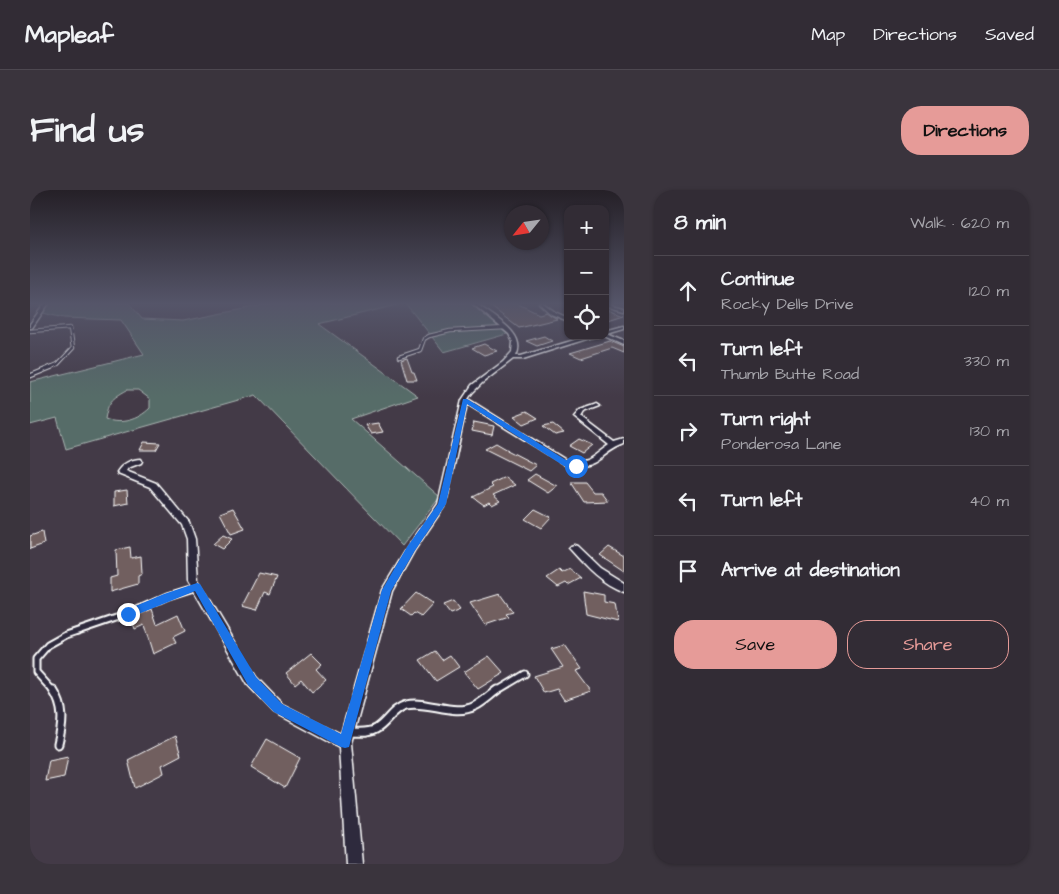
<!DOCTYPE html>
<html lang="en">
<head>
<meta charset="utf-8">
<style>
	body { margin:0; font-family:"Architects Daughter",sans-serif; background:#3a343d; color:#f1f3f6 }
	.controls { position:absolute; right:15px; top:15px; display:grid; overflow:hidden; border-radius:10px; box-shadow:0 1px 4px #0004 }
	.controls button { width:45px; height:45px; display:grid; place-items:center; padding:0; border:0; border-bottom:1px solid #4d4850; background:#322c35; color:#f1f3f6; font:25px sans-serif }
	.compass { position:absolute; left:474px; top:15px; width:45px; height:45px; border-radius:50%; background:#322c35; box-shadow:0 1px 4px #0004; rotate:240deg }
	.stop { position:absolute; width:15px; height:15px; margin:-11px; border:4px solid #1a73e8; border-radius:50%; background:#fff }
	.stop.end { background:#1a73e8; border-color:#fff; box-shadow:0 1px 5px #0008 }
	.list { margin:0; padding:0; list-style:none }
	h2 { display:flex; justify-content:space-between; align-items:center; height:65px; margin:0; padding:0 20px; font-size:21px }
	h2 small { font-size:16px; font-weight:400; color:#a8a7ad }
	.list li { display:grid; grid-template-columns:32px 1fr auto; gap:15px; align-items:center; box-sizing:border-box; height:70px; padding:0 20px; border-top:1px solid #4d4850 }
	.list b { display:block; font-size:19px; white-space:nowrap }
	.list p { margin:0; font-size:16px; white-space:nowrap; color:#a8a7ad }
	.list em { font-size:16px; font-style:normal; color:#a8a7ad }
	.actions { display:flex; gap:10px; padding:15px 20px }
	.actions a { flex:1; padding:11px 0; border:1px solid #e69b98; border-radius:20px; text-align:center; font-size:18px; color:#e69b98 }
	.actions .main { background:#e69b98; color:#111 }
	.icon { flex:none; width:28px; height:28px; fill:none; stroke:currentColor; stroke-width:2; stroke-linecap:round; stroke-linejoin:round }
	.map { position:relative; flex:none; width:594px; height:674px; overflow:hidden; border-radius:20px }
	header { display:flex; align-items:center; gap:30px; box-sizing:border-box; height:70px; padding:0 25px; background:#322c35; border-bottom:1px solid #4d4850 }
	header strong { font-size:24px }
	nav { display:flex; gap:28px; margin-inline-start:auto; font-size:18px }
	.intro { display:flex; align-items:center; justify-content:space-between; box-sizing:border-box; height:120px; padding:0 30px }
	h1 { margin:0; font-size:35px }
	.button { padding:12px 22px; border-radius:20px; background:#e69b98; color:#111; font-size:18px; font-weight:700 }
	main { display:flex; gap:30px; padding:0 30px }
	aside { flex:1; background:#322c35; border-radius:20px; box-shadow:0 1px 4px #0004 }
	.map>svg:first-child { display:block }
	.green { fill:#566c67; stroke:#aab6b3; fill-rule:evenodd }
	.building { fill:#715e5e; stroke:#fff }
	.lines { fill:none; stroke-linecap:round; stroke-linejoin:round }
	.service-far3-casing { stroke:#fff; stroke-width:4.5 }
	.service-far2-casing { stroke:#fff; stroke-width:5.5 }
	.service-far1-casing { stroke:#fff; stroke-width:9 }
	.service-casing { stroke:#fff; stroke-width:11 }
	.minor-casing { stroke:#fff; stroke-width:3 }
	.service-far3 { stroke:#2f2a3d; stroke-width:2.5 }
	.service-far2 { stroke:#2f2a3d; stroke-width:3 }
	.service-far1 { stroke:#2f2a3d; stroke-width:5 }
	.service { stroke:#2f2a3d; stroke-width:7 }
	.minor { fill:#2f2a3d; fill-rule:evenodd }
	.route { fill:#1a73e8 }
</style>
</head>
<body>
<header>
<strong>Mapleaf</strong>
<nav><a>Map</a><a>Directions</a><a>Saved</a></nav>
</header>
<div class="intro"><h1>Find us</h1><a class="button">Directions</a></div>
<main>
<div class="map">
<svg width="594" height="674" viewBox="0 0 594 674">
	<rect width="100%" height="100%" fill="#433a47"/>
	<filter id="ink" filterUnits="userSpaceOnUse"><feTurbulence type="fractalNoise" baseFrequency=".02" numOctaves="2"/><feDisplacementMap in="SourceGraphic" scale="10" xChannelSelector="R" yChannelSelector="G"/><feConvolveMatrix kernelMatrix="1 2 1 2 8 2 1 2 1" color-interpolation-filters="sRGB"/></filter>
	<g filter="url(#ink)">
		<path class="green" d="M20,113h79l13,16 41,2 91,-18h196l37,31 -63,18 -39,-49 -86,21 99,72 -67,23 89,78 -38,49 -146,-151 -190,54 -9,-31 -27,7v-43l114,-28 -23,-34 -57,-2 -21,-5zM97,200h11l12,9v9c-12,12 -29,17 -45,11 3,-17 6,-20 22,-29z"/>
		<path class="building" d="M456,113h30l23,11 7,-2 11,7 -38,9z
			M575,118l19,7 -19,6z
			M514,146l8,5 -15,5 -11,-5z
			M580,151l14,6v6l-12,-5 -31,10 -11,-5z
			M454,154l13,7 -13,4 -12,-7z
			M377,168l5,14h2l3,8h-10l-6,-20z
			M497,221l11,7 -14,6 -10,-8z
			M444,232l20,4 -2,9 -20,-4z
			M348,233l5,9 -12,2 -6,-9z
			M523,234l11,9 -9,2 -12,-9z
			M549,249l13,6 -10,8 -13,-7z
			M114,252l16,1 -4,7h-16z
			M466,253l12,7h-1l29,15 -7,6 -44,-22z
			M505,284l22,12 -9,7 -21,-13z
			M475,287l10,8 -22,10 7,6 -8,4 -3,-3 -5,3 -11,-8 20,-10 -3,-3z
			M541,292h14l8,10h8l7,9 -24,1z
			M97,300l1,13 -14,3v-14z
			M203,318l12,21 -14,5 -11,-21z
			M505,319l16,8 -10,11 -16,-9z
			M12,342l2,12 -14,5v-13z
			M193,345l9,4 -10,10 -9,-5z
			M100,357l1,11 10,-2 1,18 -4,2v8l-28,8v-14l7,-2 -1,-26z
			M579,357l15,9v15l-24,-16z
			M540,379l11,9 -13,7 -2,-2 -8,4 -11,-9 12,-8 3,3z
			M229,383l18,4 -7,17 -5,-2 -8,18 -15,-4z
			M553,401l21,4v7l11,2 3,18 -32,-8z
			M386,403l17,11 -12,13 -7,-4 -3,3 -10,-7z
			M470,404l13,18 -7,2 3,3 -24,8 -15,-22z
			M423,411l7,9 -10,4 -7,-9z
			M122,419l5,15 21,-10 7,17 -12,6 3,6 -23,11 -9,-29 -9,4 -4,-11z
			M535,455l17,24 -6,2 15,20 -27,9 -7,-11 -13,4 -10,-17 29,-9 -12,-18z
			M405,461l7,9 8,-5 9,12 -23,14 -16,-21z
			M281,463l11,11 -6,5 10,11 -14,12 -11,-13 -6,5 -9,-11z
			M459,466l15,17 -26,16 -14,-17z
			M145,546l6,19 -19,10 2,8 -29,15 -7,-28z
			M237,549l33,19 -15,30 -34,-21z
			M38,566l-4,21 -19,4 4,-21z"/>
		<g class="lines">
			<defs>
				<path id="service-far3" d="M0,141l40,-3 3,20 -15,16 -9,4
					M369,167l21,-7 4,-11 5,-3 21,-5 55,-3"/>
				<path id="service-far2" d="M0,186l22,-9"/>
				<path id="service-far1" d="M24,502l-18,-20v-13l12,-14 18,-10 62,-21 40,-18 29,-9
					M465,502l30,-18"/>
				<path id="service" d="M23,500c12,18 10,34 5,54
					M319,542c9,0 19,2 27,-3 11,-6 16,-20 30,-24 22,-5 48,12 69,1 8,-4 15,-11 22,-16"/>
				<path id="minor" d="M15,113h4l-17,25h-2v-4z
					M442,113h4c14,13 52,29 40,53h5l67,-20h8l-73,23h-10l-31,24 -10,10 -4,6 101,63c22,1 23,-6 40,-17l-35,-28 6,-7 15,-5 2,-1 3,2 -16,6 -3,5 33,25 10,-3v5c-26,10 -23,25 -57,22l-100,-62 -21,100 -32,47 -22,40 -41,152 11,121h-16l-7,-117 -65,-35 -26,-27 -60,-105 -1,-41 -5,-14 -32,-38 -32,-13 -1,-2c5,-8 14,-13 24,-13l1,2 -1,2 -13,5 -2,3 30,12 33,39 6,17 3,41 58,97 26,27 59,30 41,-144 26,-43 30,-43 24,-104 10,-15 31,-23 9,-10 1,-10 -4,-8z
					M509,113h4l12,9 13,6v3l-17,-7z
					M575,113l19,5v2l-19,-5z
					M594,136v3l-17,5 17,7v4l-20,-9h1v-5z
					M544,355l3,1 23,22 24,15v9c-22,-8 -38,-25 -53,-42l-2,-2 2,-2z"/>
			</defs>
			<use href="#service-far3" class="service-far3-casing"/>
			<use href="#service-far2" class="service-far2-casing"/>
			<use href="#service-far1" class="service-far1-casing"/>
			<use href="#service" class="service-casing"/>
			<use href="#minor" class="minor-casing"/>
			<use href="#service-far3" class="service-far3"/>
			<use href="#service-far2" class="service-far2"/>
			<use href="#service-far1" class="service-far1"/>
			<use href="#service" class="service"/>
			<use href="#minor" class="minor"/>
		</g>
	</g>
	<linearGradient id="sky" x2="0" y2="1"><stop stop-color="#252027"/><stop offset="0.55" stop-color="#555569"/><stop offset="1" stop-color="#555569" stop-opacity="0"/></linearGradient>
	<rect width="594" height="207" fill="url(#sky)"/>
	<path class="route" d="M433,209h4l102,63 11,4 -4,2 -12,-2 -97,-62 -21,100 -32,48 -23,39 -42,156 -4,1 -4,-1 -67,-35 -26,-27 -53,-94 -64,26h-7v-6l40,-17 33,-11 3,1 56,93 26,27 59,30 41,-144 25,-43 31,-43z"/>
</svg>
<div class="controls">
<button>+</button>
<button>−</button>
<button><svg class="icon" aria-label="locate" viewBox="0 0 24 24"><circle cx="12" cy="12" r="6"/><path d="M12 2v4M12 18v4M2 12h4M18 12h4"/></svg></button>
</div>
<svg class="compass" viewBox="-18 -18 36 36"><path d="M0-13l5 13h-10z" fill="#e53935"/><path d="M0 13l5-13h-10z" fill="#a8a7ad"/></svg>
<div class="stop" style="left:546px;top:276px"></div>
<div class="stop end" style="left:98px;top:424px"></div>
</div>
<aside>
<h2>8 min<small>Walk · 620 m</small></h2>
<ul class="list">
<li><svg class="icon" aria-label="ahead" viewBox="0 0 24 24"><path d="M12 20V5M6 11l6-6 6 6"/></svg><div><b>Continue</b><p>Rocky Dells Drive</p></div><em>120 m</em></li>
<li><svg class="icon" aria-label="left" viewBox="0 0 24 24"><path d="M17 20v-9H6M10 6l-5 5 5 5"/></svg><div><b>Turn left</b><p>Thumb Butte Road</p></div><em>330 m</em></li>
<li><svg class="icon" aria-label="right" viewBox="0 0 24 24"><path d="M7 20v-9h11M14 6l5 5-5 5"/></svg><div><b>Turn right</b><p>Ponderosa Lane</p></div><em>130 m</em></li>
<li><svg class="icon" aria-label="left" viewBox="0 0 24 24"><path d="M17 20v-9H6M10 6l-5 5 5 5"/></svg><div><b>Turn left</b></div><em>40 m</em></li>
<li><svg class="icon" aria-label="arrive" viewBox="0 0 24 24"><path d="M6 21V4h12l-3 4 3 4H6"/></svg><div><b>Arrive at destination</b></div></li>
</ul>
<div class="actions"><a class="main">Save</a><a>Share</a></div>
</aside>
</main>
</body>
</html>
